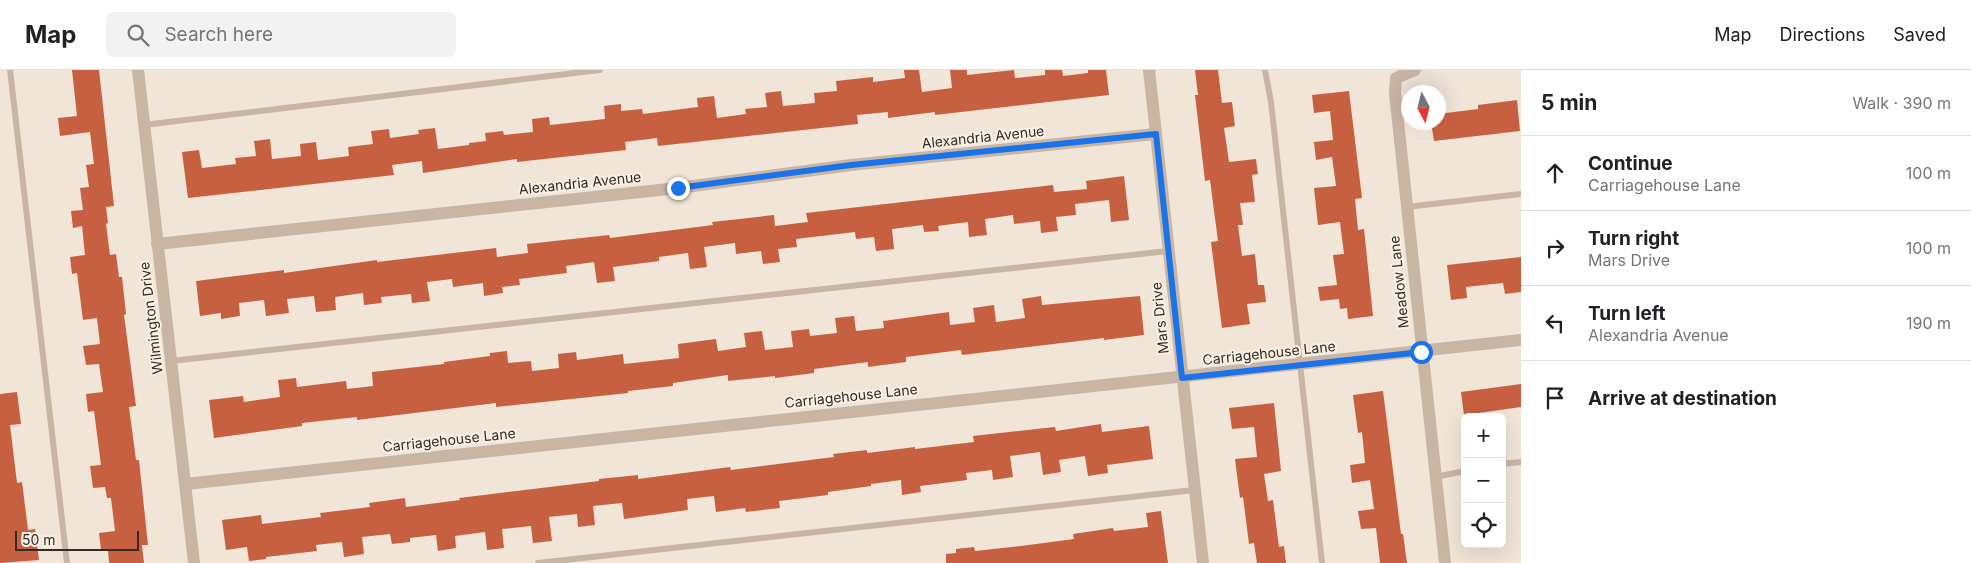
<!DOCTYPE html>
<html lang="en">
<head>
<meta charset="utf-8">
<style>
	body { margin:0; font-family:Inter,sans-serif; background:#f2f2f2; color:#202124 }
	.controls { position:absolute; right:15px; bottom:15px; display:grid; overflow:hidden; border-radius:8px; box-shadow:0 5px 20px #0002 }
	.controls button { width:45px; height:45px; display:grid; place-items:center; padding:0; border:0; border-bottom:1px solid #e0e0e0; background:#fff; color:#202124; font:25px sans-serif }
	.compass { position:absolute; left:1401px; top:15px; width:45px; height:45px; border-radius:50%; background:#fff; box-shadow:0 5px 20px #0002; rotate:173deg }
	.scale { position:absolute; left:15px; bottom:12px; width:124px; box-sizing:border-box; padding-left:5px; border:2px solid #352b26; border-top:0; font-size:14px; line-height:18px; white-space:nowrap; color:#352b26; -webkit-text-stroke:4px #f9f0e4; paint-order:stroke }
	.stop { position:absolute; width:15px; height:15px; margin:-11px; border:4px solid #1a73e8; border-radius:50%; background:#fff }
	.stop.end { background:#1a73e8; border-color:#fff; box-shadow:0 1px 5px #0008 }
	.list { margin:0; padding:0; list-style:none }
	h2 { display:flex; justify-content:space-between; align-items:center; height:65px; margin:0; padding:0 20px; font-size:21px }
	h2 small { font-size:16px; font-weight:400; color:#757577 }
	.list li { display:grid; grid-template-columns:32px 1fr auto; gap:15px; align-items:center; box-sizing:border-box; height:75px; padding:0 20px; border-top:1px solid #e0e0e0 }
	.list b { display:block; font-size:19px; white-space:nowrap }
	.list p { margin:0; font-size:16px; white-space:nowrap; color:#757577 }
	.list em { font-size:16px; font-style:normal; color:#757577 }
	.icon { flex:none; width:28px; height:28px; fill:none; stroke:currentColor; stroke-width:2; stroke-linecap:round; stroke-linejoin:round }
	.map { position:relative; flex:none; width:1521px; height:493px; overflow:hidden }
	header { display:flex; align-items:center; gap:30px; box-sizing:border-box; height:70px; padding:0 25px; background:#fff; border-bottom:1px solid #e0e0e0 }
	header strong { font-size:24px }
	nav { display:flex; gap:28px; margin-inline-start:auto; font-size:18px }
	.search { width:350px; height:45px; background:#f2f2f2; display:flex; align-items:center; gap:12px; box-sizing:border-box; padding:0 18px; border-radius:8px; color:#757577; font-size:19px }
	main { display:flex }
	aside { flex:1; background:#fff }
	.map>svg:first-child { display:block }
	.building { fill:#c76040 }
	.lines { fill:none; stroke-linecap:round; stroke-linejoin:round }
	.service { stroke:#c9b5a4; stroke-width:6 }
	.minor { stroke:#c9b5a4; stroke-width:12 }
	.tertiary { stroke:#c9b5a4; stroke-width:12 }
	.route { stroke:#1a73e8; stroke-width:6 }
	.labels { text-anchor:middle; stroke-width:4; stroke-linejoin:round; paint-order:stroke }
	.street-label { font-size:14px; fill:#352b26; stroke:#f9f0e4 }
</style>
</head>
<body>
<header>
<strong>Map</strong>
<div class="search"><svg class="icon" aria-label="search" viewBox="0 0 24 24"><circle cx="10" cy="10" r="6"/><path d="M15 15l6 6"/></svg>Search here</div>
<nav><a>Map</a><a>Directions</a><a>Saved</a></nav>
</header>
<main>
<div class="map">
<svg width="1521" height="493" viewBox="0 0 1521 493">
	<rect width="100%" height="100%" fill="#f1e5d8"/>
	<path class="building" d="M72,0h27l15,136 -8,1 2,16 -2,1 4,31 6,-1 3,23h3l4,37 -2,1 12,91 -7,1 7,53h3l9,85h-6l2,18h-35l-1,-13h-7l-2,-17 16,-2 -4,-33h-4l-2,-11 -12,1 -3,-22 11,-1 -7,-54 -6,1 -2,-18 17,-2 -4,-28 -13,1 -3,-19 17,-2 -3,-26 -14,2 -6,-47 -5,1 -2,-17 15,-2 -3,-29 -9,2 -2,-17 12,-1 -3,-22 9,-1 -3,-22 8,-1 -4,-32 -30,4 -2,-18 19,-2z
		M904,0h15l3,22 30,-4 -2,-18h17v5l47,-5 1,8 30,-3v-5h17l1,6 25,-3v-3h18l3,25 -174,20v-3l-47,6v-6l-31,3 1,9 -200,22 -1,-8 -32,4 1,8 -109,12v-3l-94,14 -1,-12 -30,4 2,10 -206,23 -6,-46 17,-2 3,18 34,-4 -1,-6 21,-2 -2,-15 16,-2 2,20 29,-3 -1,-12 16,-2 2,18 31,-4 -1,-9 25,-3 -2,-13 18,-2 1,9 29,-4 -1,-4 17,-2 3,21 31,-4v-2l17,-2 -1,-8 18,-2 1,4 29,-3 -1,-13 17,-2 1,8 55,-6 -1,-13 17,-2v7l21,-2 1,5 55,-7 -1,-9 17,-2 3,22 29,-4 -1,-5 22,-2 -2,-14 16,-2 2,15 32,-3 -1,-10 23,-2 -1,-10 37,-4v5l32,-4z
		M1195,0h23l4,33 10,-1 3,24 -11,2 5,34 27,-3 2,15 -6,1 3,27 -15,1 3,22h-5l4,31 13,-2 3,31h6l2,17 -19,2 3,20 -28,4 -11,-86 7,-1 -8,-61 -5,1 -10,-86h3z
		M1349,21l13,107 -7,1 3,31 6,-1 9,87 -25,3 -1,-11 -7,1 -1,-10 -19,2 -2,-14 19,-2 -4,-30 11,-1 -4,-32 -22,3 -4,-37 22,-2 -4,-29 -16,3 -2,-18 19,-2 -3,-29 -16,2 -2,-18z
		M1517,30l3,31 -86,10 -3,-19h7v-8l40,-5v-4z
		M1124,106l5,44 -18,2 -2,-22 -34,4 1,11 -20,2 2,14 -17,2 -1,-12 -26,3 -1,-9 -28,4 2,16 -18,2 -1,-15 -30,4 1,5 -15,1 -1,-7 -31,4 2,20 -18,2 -2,-14 -18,2 -1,-7 -59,7 1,8 -19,2 2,13 -17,2 -2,-13 -25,3 -1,-11 -31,4 3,20 -17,2 -2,-16 -29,4v4l-46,6 2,14 -18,2 -3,-21 -28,4 1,7 -48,6 1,6 -18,2 1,6 -19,3 -1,-13 -30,4 -1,-8 -25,3 3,19 -18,2 -1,-9 -30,3 1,6 -18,2 -1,-12 -28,4 1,13 -20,2 -2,-16 -27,3 2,14 -23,3 -2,-16 -25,3 1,13 -19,3v-6l-21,3 -4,-35 88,-11v3l93,-13v2l119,-14 1,9 31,-4 -1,-9 82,-9 1,3 103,-13 -1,-3 62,-7 1,11 33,-4 -2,-9 247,-28 1,7 33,-3 -1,-8z
		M1521,187v35l-16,2 -2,-11 -37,4 1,11 -16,2 -4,-35z
		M1041,226l1,9 98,-9 4,39 -40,5v-2l-142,17 -1,-5 -55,7v5l-38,5v-5l-54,7v4l-39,5v-2l-47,5v-6l-55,8v3l-45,5v2l-132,14v-4l-139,17v-3l-55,6v3l-88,12 -5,-38 34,-4 1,6 36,-5 -2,-17 18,-2 1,9 49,-6 1,8 26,-3 -1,-14 72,-8v-2l46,-6v-3l17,-2 1,12 23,-2 1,10 27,-3 -1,-14 18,-2 1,8 46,-6 1,10 55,-6 -1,-14 38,-5 2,12 28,-4 -2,-14 18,-2 3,19 28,-3 -2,-16 18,-2 1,7 27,-3 -2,-15 19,-2 2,15 28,-3 -1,-7 66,-9 1,13 25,-3 -2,-14 21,-3 2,17 29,-4 -3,-19z
		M1521,314v23l-57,8 -3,-23z
		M1383,321l18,143h2l4,29h-27l-4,-35 -15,1 -3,-18 16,-2 -4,-29 -18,3 -2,-18 15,-2 -3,-31 -4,1 -5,-38z
		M17,322l4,32 -11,1 7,58 5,-1 6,48 7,-1 4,31 -39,3v-169z
		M1274,333l7,68 -17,3 4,27 5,-1 6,47 5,-1 2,17h-29l-3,-20 -5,1 -6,-47 -3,1 -5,-39 22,-2 -3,-30 -22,2 -3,-21z
		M1101,354l1,8 47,-6 4,33 -46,6 1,8 -20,3 -3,-20 -26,4 2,12 -18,3 -3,-23 -30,4 3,21 -20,3 -1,-10 -26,3 1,7 -47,6 1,6 -19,3 -1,-15 -30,4v2l-43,6v3l-49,6 1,7 -34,4 -1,-4 -29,4 -2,-16 -27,3 1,11 -64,9 -2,-16 -29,3 2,19 -17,2 -1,-13 -28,3 3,24 -19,2 -2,-17 -29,3 2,19 -17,2 -2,-18 -30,4 1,12 -18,3 -2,-16 -26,3v4l-18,2 -2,-10 -28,3 2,17 -20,3 -2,-15 -26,3 1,6 -51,6v2l-17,2 -2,-14 -21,3 -4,-30 39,-5 1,9 59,-7 -1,-4 50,-6 -1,-4 36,-5 1,9 54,-7 -1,-2 140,-17v-2l39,-4v4l92,-12 1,3 103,-13 -1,-3 34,-4v3l48,-6v2l59,-7 -1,-6 82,-9 1,4z
		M1161,441l7,52h-222v-9l10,-1v-4l18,-2 1,4 46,-5 53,-7 -1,-5 40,-6 1,3 34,-4 -2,-14z"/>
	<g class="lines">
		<path class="service" d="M10,0l57,493
			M1265,0l6,32 51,461
			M144,55l456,-55
			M1406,137l115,-13
			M171,291l997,-110
			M1502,394l19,-2
			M1435,407l30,-6
			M538,493l656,-73"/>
		<path class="minor" d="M138,0l56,493
			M1415,0l-19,8 -1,15 50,470
			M157,174l521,-56 173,-23 304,-31
			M185,414l1336,-144"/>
		<path class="tertiary" d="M1149,0l54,493"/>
	</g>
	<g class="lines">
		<path class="route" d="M678,118l173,-23 305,-31 26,244 239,-26"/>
	</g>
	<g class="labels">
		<g class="street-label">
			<text transform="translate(983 67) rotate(-6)" y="5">Alexandria Avenue</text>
			<text transform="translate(580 113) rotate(-6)" y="5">Alexandria Avenue</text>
			<text transform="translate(1399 212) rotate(-96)" y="5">Meadow Lane</text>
			<text transform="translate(151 248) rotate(-97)" y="5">Wilmington Drive</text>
			<text transform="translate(1160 248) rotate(-96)" y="5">Mars Drive</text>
			<text transform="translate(1269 283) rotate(-6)" y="5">Carriagehouse Lane</text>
			<text transform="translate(851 326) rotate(-6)" y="5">Carriagehouse Lane</text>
			<text transform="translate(449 370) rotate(-6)" y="5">Carriagehouse Lane</text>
		</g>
	</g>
</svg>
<div class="controls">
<button>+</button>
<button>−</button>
<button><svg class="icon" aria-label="locate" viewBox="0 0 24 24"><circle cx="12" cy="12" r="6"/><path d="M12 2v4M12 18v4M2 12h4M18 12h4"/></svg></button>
</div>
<svg class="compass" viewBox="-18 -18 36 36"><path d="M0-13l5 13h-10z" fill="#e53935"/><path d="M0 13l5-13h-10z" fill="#757577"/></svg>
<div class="scale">50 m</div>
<div class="stop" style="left:1421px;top:282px"></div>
<div class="stop end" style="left:678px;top:118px"></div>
</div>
<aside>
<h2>5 min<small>Walk · 390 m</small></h2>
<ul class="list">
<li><svg class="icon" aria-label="ahead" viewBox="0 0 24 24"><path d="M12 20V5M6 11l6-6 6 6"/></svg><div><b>Continue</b><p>Carriagehouse Lane</p></div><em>100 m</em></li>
<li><svg class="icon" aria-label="right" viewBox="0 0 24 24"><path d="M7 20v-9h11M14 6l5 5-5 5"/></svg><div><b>Turn right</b><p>Mars Drive</p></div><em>100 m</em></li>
<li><svg class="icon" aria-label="left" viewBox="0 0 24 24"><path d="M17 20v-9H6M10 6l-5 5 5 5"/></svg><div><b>Turn left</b><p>Alexandria Avenue</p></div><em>190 m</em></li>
<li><svg class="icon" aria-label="arrive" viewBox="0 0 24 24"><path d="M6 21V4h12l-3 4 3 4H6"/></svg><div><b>Arrive at destination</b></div></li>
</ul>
</aside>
</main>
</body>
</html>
